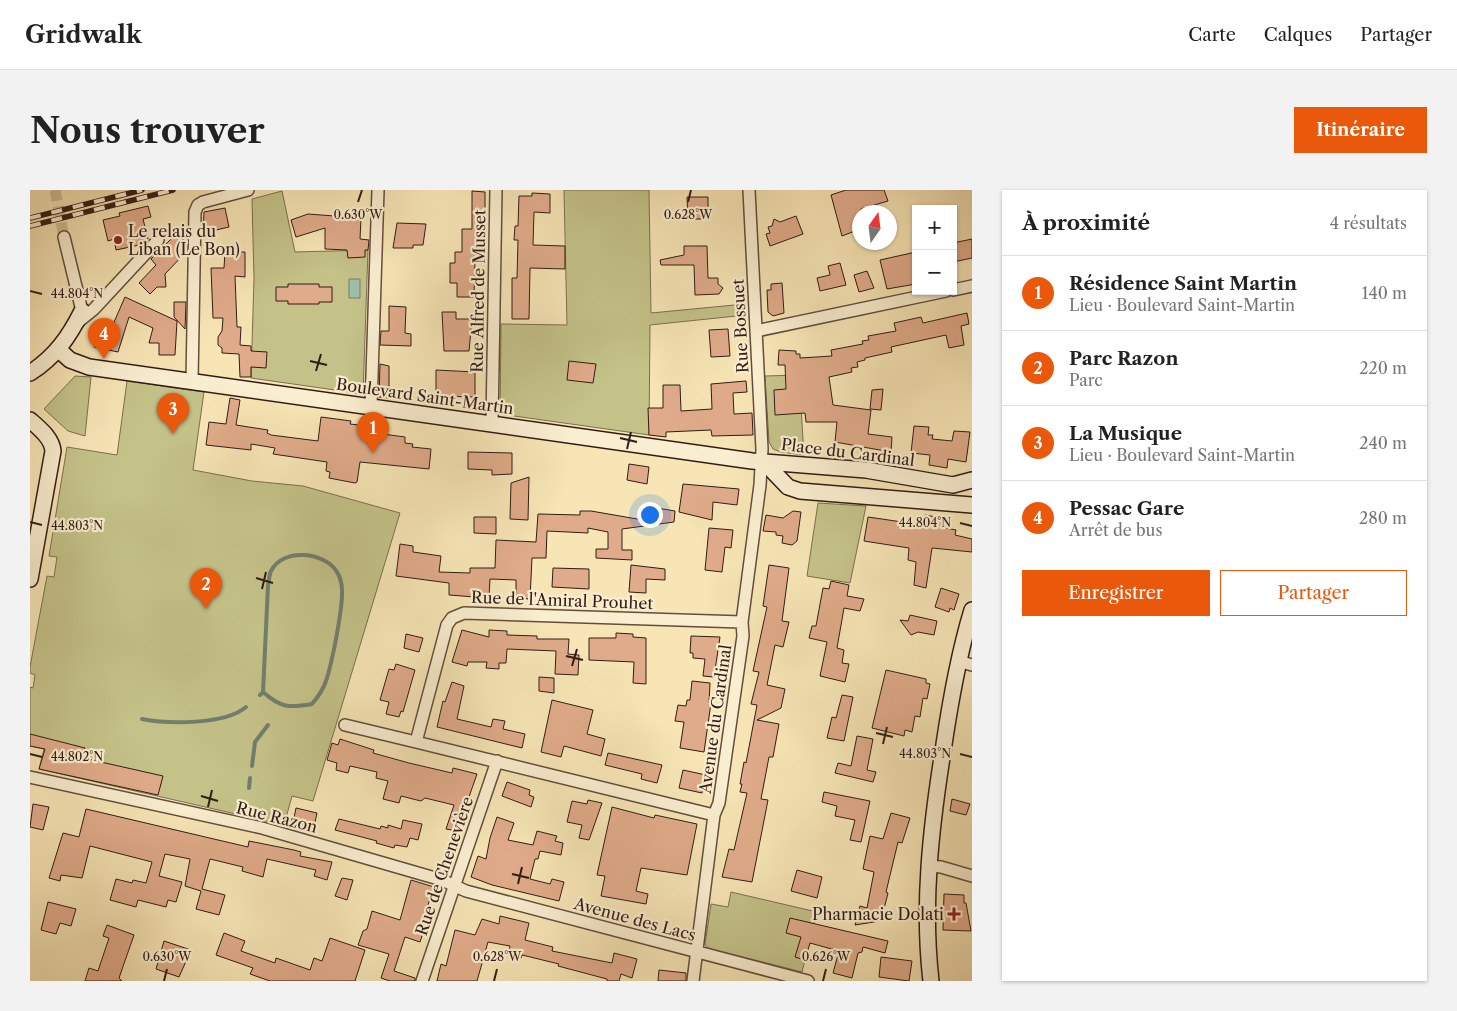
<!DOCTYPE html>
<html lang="fr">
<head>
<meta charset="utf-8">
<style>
	body { margin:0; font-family:"Libre Caslon Text",serif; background:#f2f2f2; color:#222 }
	.controls { position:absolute; right:15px; top:15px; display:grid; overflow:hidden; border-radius:0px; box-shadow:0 1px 4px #0004 }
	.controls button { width:45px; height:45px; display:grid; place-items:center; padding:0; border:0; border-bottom:1px solid #e0e0e0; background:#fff; color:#222; font:25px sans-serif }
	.compass { position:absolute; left:822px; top:15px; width:45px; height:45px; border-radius:50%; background:#fff; box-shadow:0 1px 4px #0004; rotate:14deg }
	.you { position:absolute; left:619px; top:324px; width:18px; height:18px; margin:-12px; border:4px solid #fff; border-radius:50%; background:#1a73e8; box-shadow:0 0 0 8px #1a73e833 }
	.badge { display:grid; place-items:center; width:32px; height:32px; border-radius:50%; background:#ea580c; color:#fff; font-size:16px; font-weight:700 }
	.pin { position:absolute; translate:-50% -41px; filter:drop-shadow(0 1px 2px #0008) }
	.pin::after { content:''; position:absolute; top:26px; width:18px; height:15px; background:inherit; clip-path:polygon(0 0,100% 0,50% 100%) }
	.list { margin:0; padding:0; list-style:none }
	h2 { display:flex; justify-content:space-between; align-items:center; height:65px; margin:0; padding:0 20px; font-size:21px }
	h2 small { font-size:16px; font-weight:400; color:#767676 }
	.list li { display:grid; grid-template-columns:32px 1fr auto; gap:15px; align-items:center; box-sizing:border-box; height:75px; padding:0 20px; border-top:1px solid #e0e0e0 }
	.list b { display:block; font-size:19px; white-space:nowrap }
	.list p { margin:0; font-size:16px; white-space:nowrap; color:#767676 }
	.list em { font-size:16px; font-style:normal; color:#767676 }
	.actions { display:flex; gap:10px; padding:15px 20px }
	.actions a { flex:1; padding:11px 0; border:1px solid #ea580c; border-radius:0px; text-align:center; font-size:18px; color:#ea580c }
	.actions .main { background:#ea580c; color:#fff }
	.map { position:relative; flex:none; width:942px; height:791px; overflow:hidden; border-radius:0px }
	header { display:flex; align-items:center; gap:30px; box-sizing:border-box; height:70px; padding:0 25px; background:#fff; border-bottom:1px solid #e0e0e0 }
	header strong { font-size:24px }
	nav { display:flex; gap:28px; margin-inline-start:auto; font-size:18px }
	.intro { display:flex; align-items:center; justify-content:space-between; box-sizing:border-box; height:120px; padding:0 30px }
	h1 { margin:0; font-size:35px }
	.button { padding:12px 22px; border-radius:0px; background:#ea580c; color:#fff; font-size:18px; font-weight:700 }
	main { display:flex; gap:30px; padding:0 30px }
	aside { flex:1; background:#fff; border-radius:0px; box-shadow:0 1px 4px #0004 }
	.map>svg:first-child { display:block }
	.green { fill:#c4c289; stroke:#7b6f4f }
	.water { fill:#9ec0a9; stroke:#737e6e }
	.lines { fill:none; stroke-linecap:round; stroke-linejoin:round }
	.stream { stroke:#737e6e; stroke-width:4 }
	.building { fill:#e0ab8a; stroke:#321c15 }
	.street-tunnel { stroke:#d0bd96; stroke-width:11; stroke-dasharray:11 5.5; stroke-linecap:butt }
	.street-casing { stroke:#634e3d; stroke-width:14 }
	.secondary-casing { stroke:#321c15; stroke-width:18 }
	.street { stroke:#faeed0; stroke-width:11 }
	.secondary { stroke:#faeed0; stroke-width:15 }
	.rail-casing { stroke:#321c15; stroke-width:5.5 }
	.rail { stroke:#faeed0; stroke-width:4; stroke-dasharray:11; stroke-linecap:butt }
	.ticks { fill:none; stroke:#321c15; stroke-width:2 }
	.poi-dot { fill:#8f2418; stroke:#faeed0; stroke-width:2 }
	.labels { text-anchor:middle; stroke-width:4.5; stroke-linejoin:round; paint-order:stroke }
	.poi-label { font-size:16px; fill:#321c15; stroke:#faeed0; text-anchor:start }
	.street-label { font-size:16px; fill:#321c15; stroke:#faeed0 }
	.ticks-label { font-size:12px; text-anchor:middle; fill:#321c15; stroke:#faeed0; stroke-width:4.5; stroke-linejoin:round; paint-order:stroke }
</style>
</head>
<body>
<header>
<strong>Gridwalk</strong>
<nav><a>Carte</a><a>Calques</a><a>Partager</a></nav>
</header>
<div class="intro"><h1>Nous trouver</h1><a class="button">Itinéraire</a></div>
<main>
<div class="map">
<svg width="942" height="791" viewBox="0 0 942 791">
	<rect width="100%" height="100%" fill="#f7e5b6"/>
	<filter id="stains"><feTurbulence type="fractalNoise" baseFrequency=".004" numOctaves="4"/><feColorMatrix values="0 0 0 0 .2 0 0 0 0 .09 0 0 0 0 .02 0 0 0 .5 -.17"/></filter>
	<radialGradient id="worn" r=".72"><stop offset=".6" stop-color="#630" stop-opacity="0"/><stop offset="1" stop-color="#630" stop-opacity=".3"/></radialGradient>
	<path class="green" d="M534,0h85l2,123 94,-9 1,11 -96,10 -1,110 -149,-21 1,-90 66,1z
		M252,1l13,61 73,-2 -5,144 -112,-16 3,-100 -2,-79z
		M769,185l5,80 -23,-3 -8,-3 -4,-7 -4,-66z
		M45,186l16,1 -6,59 -17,-5 -24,-22z
		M97,191l77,11 -11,78 59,11 51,5 97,27 -87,288 -21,-5 -8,29 -245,-56 5,-20 -14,-3v-59l3,1 2,-13 -5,-2v-6l17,-91 7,1 3,-20 -8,-1 18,-109 50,8z
		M788,313l48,3 -16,77 -43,-7z
		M701,702l86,20 -15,60 -94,-24 -3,-4 6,-40 17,3z"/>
	<path class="water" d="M319,89h11v19h-11z"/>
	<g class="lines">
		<path class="stream" d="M230,505l3,-3c18,16 26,16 49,12 6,-7 11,-14 14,-23 6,-18 17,-73 16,-91 0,-5 -2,-14 -5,-18 -12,-20 -54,-25 -66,-1 -2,4 -2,10 -3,15l-5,106
			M112,529c26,5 83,6 104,-12
			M222,576l3,-24 13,-17
			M219,598l1,-10"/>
	</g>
	<path class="building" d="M816,0h38l4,11 -27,8 -1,20 -18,7 -11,-41z
		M442,1l13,1v43h-4v23h-6l-1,39h-17v-14h-7v-20h5v-11h7v-23h10z
		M502,3l18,1v19l-16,-1 -1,33 32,1v23l-35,-1 -1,51h-17v-41h5l1,-38h-4l1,-14h3l1,-30h13z
		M657,7h21v22h-20z
		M118,16l3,11 -8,2 5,20 -4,5 -28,6 -2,-11 -6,2 -5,-21 17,-4 -1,-3z
		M195,18l4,19 -26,6 1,-21z
		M278,24l53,4 -1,21 9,1 -1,10h-3v7l-17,1 -1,-8 -22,-1v-21l-29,9 -5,-17z
		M766,26l7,18 -33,12 -4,-12 4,-1 -2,-6 4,-1 2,-7 6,3z
		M367,33l29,1 -3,21h-10v3h-20z
		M146,44l9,7v12l-20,21 1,13h-9l-7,7 -11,-11 17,-18 -5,-6z
		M942,49v19l-19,4v-19z
		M654,56h23l1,32h10v6l5,4 -4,6 -24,1 -1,-30h-33l-1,-5 24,-5z
		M195,62h20v25l-10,-1 2,51h4l-1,18 11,1v5l16,1 -1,16 -15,-1v10h-11l-1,-23 -17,-1v-5l-4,-3v-8l4,-6 1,-13h-10l-2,-50h13z
		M886,62v32l-29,5 -7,-29z
		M810,73l6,22 -26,6 -3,-13 13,-3 -2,-9z
		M837,81l7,17 -15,4 -5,-17z
		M752,93l2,30 -11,3 -5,-4 -1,-22h4v-6z
		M258,94h31v3h13v15h-13v2h-31v-3h-12v-14h12z
		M95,107l52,24 -2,34h-16v-12h-10l4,-15 -24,-11 -11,35 -24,-5 8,-22 9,4z
		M144,112h12l-1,27 -11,-12z
		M359,116l17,1 -1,26 6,1v12l-31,-1 1,-14h8z
		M412,122h14v7h16l-3,32h-25z
		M937,123l2,11 -8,2 3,19 -15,3 -3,-13 -55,12 1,5 -27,6v2l-8,2 1,5 -7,1 1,4 -23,5 4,28 38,5 -3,24 24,3 -1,15 -56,-10 2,-20h-31l-1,-9 -30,2 -1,-25 12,-1 -1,-24h-7l1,-15 17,1v3h4v4l32,-2 -1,-6 32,-6 -1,-3 7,-1 -1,-4 28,-5 -2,-8 27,-6 2,6z
		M698,139l2,27 -19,1 -2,-27z
		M539,171l27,3 -3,19 -26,-3z
		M350,174l9,2v32l-10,-1z
		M406,180l39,2v25l-39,-1z
		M716,191l1,11 -14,1 1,21 18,-1 1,22 -41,1 -1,-6 -45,2v5l-17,-2 -1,-27h15v-23h17l1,26 31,-2 -1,-25z
		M853,199l-2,21 -11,-1 2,-19z
		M200,208l10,2 -4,25 32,5 -1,3 4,2 47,6 3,-24 30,4 -1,3 18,2v6l37,5v6l8,1 -1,3 19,2 -2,20 -69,-7 -3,20 -2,1 -26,-5 1,-6 -4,-1 1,-9 -54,-8 2,-6 -24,-4v6l-45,-5 3,-23 17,2z
		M884,236l15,1 -1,8h5l-1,4 20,2 2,-10 16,1 -4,30 -18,-3 -1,9 -18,-3 1,-10 -19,-2z
		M438,262l44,1v21l-20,1v-5l-24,-1z
		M599,274l20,3 -2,17 -20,-4z
		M499,287l-1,43 -18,-1 1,-36z
		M653,294l56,5 -2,16 -24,-3 -1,18 -33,-8z
		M615,316l30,5 -1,11 -52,7v21h10v10l-36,-2v-9h12v-17l-20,-4v5l-41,-2 -1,27h-14l-2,41 -14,-1v-18l-26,-1 -1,18h-14l-26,-2v-12l-53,-7 4,-32 13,2v6l28,4 -2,16 31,1v-5h25l1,-28 40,2 2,-28 42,1v-4h11l52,9z
		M763,321l8,1 -4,29 -5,4 -10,-2 1,-7 -7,-1v-3l-13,-1 3,-16 17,3z
		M895,325l17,3 -1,9 15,3 -1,5 17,4v13l-40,-4 -6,40 -12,-3 2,-23 -8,-2 1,-12 -45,-7 4,-24 55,8z
		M444,327h22v17l-22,-1z
		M679,338l24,2 -2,18 -6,-1 -3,25 -17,-2z
		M601,375l34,4v11l-19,-1v14l-17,-1z
		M739,375l20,3 -7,53 7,1 -6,25 -8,-2 -8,40 18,4 -4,19 -24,12 22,4 -6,33h-4l-8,42 7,1 -16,82 -30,-5 7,-28 5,1 13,-57 -7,-1 2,-8h-2l4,-22 2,1 11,-58 -6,-1 8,-32 -6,-1 14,-64 -4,-1z
		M523,378l36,1v20l-37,-2z
		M801,391l18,4 -2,11 17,3 -4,12 -16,-3 -7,40 7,2 -2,13 7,1 -4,18 -25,-6 7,-34 -18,-4 3,-12h4l7,-38 6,1z
		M911,398l18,6 -5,16 -4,-2 -1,4 -14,-5z
		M880,425l27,6 -3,14 -16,-3 -7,3 -11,-15 8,1z
		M432,440l27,7v-7l18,1v4l30,1v3h32l-1,15 11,1 -1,20 -23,-1 1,-23 -49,-2 -1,14h-7v6l-13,-1 1,-6h-19l-1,4 -15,-4z
		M586,443l17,1v3l13,1v46l-13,-1 1,-21 -45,-2v-22h27z
		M376,444l17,4 -4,14 -15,-4z
		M661,446l29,1 -6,40 -11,-1 2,-17 -12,-1v-5h-3z
		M366,474l19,6 -12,42 -2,-1 -2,6 -13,-3 3,-12 -9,-2 9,-31 5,1z
		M856,480l40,9v4l4,1 -3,15 -4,-1 -3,19 -5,-1 -3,16 -7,-2 -1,6 -32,-8z
		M509,487l15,1v15l-15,-2z
		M662,491l18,2 -1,20h2l-7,49 -24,-4 4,-26 -9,-1 3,-16 8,1 1,-6h3z
		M422,492l12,4 -7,33 34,8 2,-8 12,2 -2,8 22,5 -3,14 -85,-21 6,-26 2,1z
		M812,505l11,2 -9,44 -17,-3 5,-21 4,1z
		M522,510l41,10 -6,24 18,5 -4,17 -37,-10 -3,11 -20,-5z
		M0,544l55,14 -2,10 80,18 -5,19 -119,-26 6,-20 -15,-3z
		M827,546l16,3 -6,31 9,2 -3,10 -38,-9 3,-10 13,3z
		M310,549l34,11 -1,3 36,10 43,10 1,-5 24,6 -20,57 -11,-2 8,-24 -29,-7 -4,3 -20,-5 -2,7 -16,-4 5,-18 -12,-3 1,-6 -27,-6 -2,7 -12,-3 1,-7 -10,-3 5,-17 6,2z
		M578,563l54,12 -5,18 -16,-4 1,-5 -37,-9z
		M653,580l23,5 -4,18 -23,-5z
		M477,592l23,8 -1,5 5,2 -3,10 -29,-11z
		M794,602l46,9 -9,41 -11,-2 5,-20 -20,-4 2,-10 -15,-4z
		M922,609l18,5 -4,11 -16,-4z
		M558,610l14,3 -13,37 -10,-2 3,-13 -15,-3 5,-21 15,3z
		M3,614l16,3 -6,23 -13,-3z
		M582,617l42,11 1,-3 42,9 -10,51 -46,-7 -5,23 12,3 -2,10 -45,-8 4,-20 -8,-1z
		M266,618l21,5 -3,14 -21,-4z
		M56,619l162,38 1,-6 45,9 7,2 -1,4 32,6 -5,18 -13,-4 2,-6 -49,-11 -4,18 -21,-6 1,-4 -33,-8 -8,30 23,6 -6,20 -23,-6 5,-18 -16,-5 5,-27 -25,-5 -6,22 23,6 -6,20 -8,-2 -2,7 -28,-7 -2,7 -26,-7 6,-21 16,4 1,-3 13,3 6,-21 -62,-16 -8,32 -21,-3 -1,6 -11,-3 14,-45 16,4z
		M861,623l19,5 -8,25 -4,-1 -12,50 2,1 -4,16 8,10 -37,6 5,-19 7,2 7,-36 -11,-3 7,-33 13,3z
		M467,627l17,6 -6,17 25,5 4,-14 20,5 -2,5 8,2 -2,12 -21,-4 -2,8h-3l-5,20 20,5 2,-5 12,3 -5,19 -67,-16 -21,-8 7,-21 8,3 4,-21z
		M309,629l41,10 1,-3 7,2v-3l13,4 2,-9 19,4 -4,16 -8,-2 -3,9 -12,-2 -1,3 -18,-5 1,-2 -42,-11z
		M767,680l25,7 -5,21 -26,-7z
		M312,688l11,2 -6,20 -12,-4z
		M381,690l23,7 -8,24 4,1 -10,30 -15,-5 -11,34 21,7v3h-25l-9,-3 8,-24 -31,-9 5,-14 4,-2 5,-18 28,9z
		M914,704l20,1v8h2l5,28 -28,-1z
		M18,712l28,7 -5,17 -11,-3 -4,11 -15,-4z
		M470,726l29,7 -4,17 28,7 -1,4 60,12 2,-10 23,6 -5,19 -11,-4 -2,7h-12v-2l-49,-13 1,-2 -37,-9 -1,3 -13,-3 2,-9 -22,-4 -11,39h-40l4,-17 5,2 9,-36 20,5 7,-16 17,5z
		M760,728l98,23 -3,12 -22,-6 -1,5 -4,1 -6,25 -19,-5 6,-22 -29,-8 -5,17 -10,-3 6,-20 -15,-4z
		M77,735l27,10 -15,43 3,3h-37l4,-13 9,3 11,-33 -6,-2z
		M194,743l21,8 -4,10 34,12 1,-5 34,12 4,-12 8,3 8,-23 35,12 -10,31h-85l-20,-7 3,-6 -37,-13z
		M134,751l27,9 -12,27 -23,-8z
		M851,767l31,4 -3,20 -30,-4z
		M629,780l27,3v8h-28z"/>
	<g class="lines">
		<path class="street-tunnel" d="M25,0l9,47"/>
		<defs>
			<path id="street" d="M34,47l18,74
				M923,100l19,-4
				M48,132l16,-13 64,-69
				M726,141l190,-40
				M162,191l3,-169 3,-7 5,-3 45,-12
				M341,217l7,-217
				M462,232l4,-232
				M928,471l14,4
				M315,535l71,17
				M0,587l232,51 180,52 24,11 342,90
				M684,625l-298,-73 31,-117 5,-7 12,-5 278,9
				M899,676l12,1 31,9
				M392,791l75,-220
				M663,791l21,-166 5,-12 24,-167 -1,-14 18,-137 2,-36 -13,-259"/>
			<path id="secondary" d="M29,160l11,10 19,7 663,94 114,9 87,15 19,-5
				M0,183c25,-16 39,-36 52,-62
				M0,230c9,8 22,18 23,31l-23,128
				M732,270l26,27 12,4 172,14
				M901,791c-9,-77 0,-154 12,-230 7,-48 15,-95 29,-141"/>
		</defs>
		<use href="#street" class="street-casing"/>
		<use href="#secondary" class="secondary-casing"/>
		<use href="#street" class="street"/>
		<use href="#secondary" class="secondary"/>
		<defs>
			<path id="rail" d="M0,28l112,-28
				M0,36l143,-36"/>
		</defs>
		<use href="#rail" class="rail-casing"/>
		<use href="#rail" class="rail"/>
	</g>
	<path class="ticks" d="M328,12l4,-12M658,12l3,-12M0,101l12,3M280,171l17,4M286,181l5,-17M590,248l17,4M597,259l4,-17M0,332l12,3M930,333l12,3M226,388l17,5M232,399l4,-17M536,466l17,4M542,476l5,-17M846,543l17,4M853,554l4,-17M0,564l12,3M930,564l12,3M171,606l17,5M178,617l4,-17M482,684l17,4M488,694l4,-17M134,791l3,-12M464,791l3,-12M793,791l3,-12"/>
	<g class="poi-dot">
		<circle cx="88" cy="50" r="5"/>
		<path d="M921.5 716.5h5v5h5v5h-5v5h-5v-5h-5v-5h5z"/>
	</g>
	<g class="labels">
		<g class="poi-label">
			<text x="98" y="47">Le relais du<tspan x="98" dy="18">Liban (Le Bon)</tspan></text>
			<text x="914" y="730" text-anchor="end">Pharmacie Dolati</text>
		</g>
		<g class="street-label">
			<text transform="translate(448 101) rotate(-89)" y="6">Rue Alfred de Musset</text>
			<text transform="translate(710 136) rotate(-93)" y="6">Rue Bossuet</text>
			<text transform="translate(395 206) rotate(8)" y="6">Boulevard Saint-Martin</text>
			<text transform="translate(818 262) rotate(7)" y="6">Place du Cardinal</text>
			<text transform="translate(532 410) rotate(2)" y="6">Rue de l'Amiral Prouhet</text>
			<text transform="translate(685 529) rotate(-82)" y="6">Avenue du Cardinal</text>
			<text transform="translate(247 627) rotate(14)" y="6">Rue Razon</text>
			<text transform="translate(414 676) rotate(-71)" y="6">Rue de Chenevière</text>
			<text transform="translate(605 729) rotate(15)" y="6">Avenue des Lacs</text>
		</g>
	</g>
	<g class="ticks-label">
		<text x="328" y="29">0.630°W</text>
		<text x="658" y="29">0.628°W</text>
		<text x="47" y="108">44.804°N</text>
		<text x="895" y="337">44.804°N</text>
		<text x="47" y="340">44.803°N</text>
		<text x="895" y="568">44.803°N</text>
		<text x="47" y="571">44.802°N</text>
		<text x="137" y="771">0.630°W</text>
		<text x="467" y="771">0.628°W</text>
		<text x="796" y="771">0.626°W</text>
	</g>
	<rect width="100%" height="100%" filter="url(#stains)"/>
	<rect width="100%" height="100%" fill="url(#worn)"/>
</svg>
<div class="controls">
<button>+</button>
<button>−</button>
</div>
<svg class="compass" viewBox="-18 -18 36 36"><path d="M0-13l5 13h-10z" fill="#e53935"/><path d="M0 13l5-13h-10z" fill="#767676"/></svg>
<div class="you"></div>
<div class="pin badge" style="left:343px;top:263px">1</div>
<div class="pin badge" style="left:176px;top:419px">2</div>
<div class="pin badge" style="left:143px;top:244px">3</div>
<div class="pin badge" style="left:74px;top:169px">4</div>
</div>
<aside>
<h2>À proximité<small>4 résultats</small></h2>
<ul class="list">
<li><span class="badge">1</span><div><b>Résidence Saint Martin</b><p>Lieu · Boulevard Saint-Martin</p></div><em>140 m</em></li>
<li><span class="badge">2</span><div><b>Parc Razon</b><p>Parc</p></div><em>220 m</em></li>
<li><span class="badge">3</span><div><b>La Musique</b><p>Lieu · Boulevard Saint-Martin</p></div><em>240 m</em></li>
<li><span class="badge">4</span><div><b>Pessac Gare</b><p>Arrêt de bus</p></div><em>280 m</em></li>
</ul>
<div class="actions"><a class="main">Enregistrer</a><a>Partager</a></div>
</aside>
</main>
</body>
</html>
